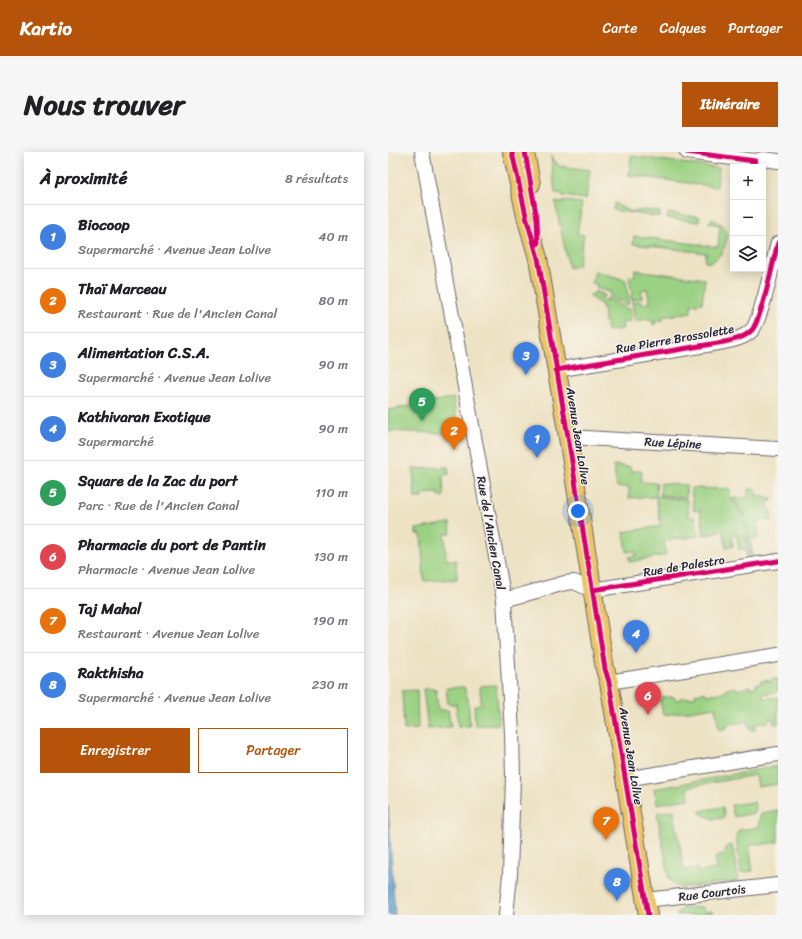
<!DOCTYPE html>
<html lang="fr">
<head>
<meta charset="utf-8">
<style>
	body { margin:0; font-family:Sriracha,sans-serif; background:#f6f6f6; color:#202124 }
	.controls { position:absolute; right:12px; top:12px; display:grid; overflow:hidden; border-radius:0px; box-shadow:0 2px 10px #0003 }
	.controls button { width:36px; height:36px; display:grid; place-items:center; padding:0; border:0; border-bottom:1px solid #e0e0e0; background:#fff; color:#202124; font:20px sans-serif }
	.you { position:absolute; left:190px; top:359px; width:14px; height:14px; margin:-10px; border:3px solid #fff; border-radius:50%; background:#1a73e8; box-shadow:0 0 0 6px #1a73e833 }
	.badge { display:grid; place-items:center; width:26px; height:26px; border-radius:50%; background:#b45309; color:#fff; font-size:13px; font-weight:700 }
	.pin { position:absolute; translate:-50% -33px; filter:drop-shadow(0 1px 2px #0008) }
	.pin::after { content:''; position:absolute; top:21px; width:14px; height:12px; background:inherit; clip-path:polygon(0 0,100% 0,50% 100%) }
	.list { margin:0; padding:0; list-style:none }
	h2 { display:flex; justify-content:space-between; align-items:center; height:52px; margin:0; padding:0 16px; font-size:17px }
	h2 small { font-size:13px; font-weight:400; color:#757577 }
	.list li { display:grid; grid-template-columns:26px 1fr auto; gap:12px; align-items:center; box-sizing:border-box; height:64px; padding:0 16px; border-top:1px solid #e0e0e0 }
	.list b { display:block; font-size:15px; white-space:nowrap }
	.list p { margin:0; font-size:13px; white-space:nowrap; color:#757577 }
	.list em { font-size:13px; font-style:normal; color:#757577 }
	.actions { display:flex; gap:8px; padding:12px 16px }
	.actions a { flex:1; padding:9px 0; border:1px solid #b45309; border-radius:0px; text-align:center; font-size:14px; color:#b45309 }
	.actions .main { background:#b45309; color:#fff }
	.icon { flex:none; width:22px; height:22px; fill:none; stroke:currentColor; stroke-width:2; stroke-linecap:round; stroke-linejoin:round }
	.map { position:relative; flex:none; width:390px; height:763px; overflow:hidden; border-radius:0px }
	header { display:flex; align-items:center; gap:24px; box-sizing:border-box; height:56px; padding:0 20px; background:#b45309; color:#fff }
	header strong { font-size:19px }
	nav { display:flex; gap:22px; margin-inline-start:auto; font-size:14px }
	.intro { display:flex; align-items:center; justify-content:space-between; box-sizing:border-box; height:96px; padding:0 24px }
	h1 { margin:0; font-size:28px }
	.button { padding:10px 18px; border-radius:0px; background:#b45309; color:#fff; font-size:14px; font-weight:700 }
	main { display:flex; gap:24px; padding:0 24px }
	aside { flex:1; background:#fff; border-radius:0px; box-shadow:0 2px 10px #0003 }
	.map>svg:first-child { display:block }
	.green { fill:#9bd183; stroke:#5e7a5f }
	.water { fill:#5ca2d2; stroke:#3f6286 }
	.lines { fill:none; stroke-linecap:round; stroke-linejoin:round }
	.minor-casing { stroke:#69656b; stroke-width:16 }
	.major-casing { stroke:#69656b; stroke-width:20 }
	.minor { stroke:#fff; stroke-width:14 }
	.major { stroke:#ebc669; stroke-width:18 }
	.cycleway-casing { stroke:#f7f3e8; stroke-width:8 }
	.cycleway { stroke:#d6006c; stroke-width:5 }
	.labels { text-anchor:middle; stroke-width:3; stroke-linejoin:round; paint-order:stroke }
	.street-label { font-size:12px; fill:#22223b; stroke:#f7f3e8 }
</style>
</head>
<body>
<header>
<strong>Kartio</strong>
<nav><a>Carte</a><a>Calques</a><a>Partager</a></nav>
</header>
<div class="intro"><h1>Nous trouver</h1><a class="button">Itinéraire</a></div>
<main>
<aside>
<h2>À proximité<small>8 résultats</small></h2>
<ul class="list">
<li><span class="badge" style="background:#3f7fe0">1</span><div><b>Biocoop</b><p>Supermarché · Avenue Jean Lolive</p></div><em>40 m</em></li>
<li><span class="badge" style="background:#e8710a">2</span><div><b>Thaï Marceau</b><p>Restaurant · Rue de l'Ancien Canal</p></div><em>80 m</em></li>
<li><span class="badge" style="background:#3f7fe0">3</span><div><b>Alimentation C.S.A.</b><p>Supermarché · Avenue Jean Lolive</p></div><em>90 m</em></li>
<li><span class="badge" style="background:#3f7fe0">4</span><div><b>Kathivaran Exotique</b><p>Supermarché</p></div><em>90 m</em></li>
<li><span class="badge" style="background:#2e9e5b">5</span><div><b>Square de la Zac du port</b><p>Parc · Rue de l'Ancien Canal</p></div><em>110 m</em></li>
<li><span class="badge" style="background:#e0444e">6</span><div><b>Pharmacie du port de Pantin</b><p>Pharmacie · Avenue Jean Lolive</p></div><em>130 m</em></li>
<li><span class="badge" style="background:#e8710a">7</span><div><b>Taj Mahal</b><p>Restaurant · Avenue Jean Lolive</p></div><em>190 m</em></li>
<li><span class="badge" style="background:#3f7fe0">8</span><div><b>Rakthisha</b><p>Supermarché · Avenue Jean Lolive</p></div><em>230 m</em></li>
</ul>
<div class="actions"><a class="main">Enregistrer</a><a>Partager</a></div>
</aside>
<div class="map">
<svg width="390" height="763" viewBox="0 0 390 763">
	<rect width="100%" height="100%" fill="#f7f3e8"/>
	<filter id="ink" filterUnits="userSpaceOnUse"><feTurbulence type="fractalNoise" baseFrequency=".025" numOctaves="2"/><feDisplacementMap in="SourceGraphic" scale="8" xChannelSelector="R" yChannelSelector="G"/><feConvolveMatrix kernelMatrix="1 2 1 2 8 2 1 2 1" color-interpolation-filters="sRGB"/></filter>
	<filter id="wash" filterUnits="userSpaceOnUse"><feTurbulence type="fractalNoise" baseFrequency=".012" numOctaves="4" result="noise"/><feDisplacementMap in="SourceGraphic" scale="16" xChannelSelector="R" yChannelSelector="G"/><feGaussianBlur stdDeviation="0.9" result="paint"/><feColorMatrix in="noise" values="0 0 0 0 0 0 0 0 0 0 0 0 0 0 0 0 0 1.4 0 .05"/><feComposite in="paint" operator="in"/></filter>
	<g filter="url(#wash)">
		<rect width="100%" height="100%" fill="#ede2c3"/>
		<path class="green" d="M163,4l3,6h2l3,4 31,4 -4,29 -23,-3v-2l-8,-1z
			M243,4l88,12 -2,19 -88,-12z
			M175,49l19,2 -5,31 7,1 -6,31 -9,2 -14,-66 8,1z
			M226,51l17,9 13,-2 16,2v5l-47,-7z
			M280,61l32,4 -1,5 -32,-4z
			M324,67c4,2 12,5 14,11 4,9 -5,29 -15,32 -2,1 -4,0 -6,0l1,-9 -73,-9 1,-8 84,11 2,-22 -12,-2z
			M247,118l70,9 -3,24 -11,2v7l-29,5 1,4 -8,1v2l-2,1 -1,-5h-2v-1l-15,2 -3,-19 9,-1v3l9,-1 -3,-14 -6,1 1,8 -11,2v-5l1,-1 -3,-18 5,1z
			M207,119l31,9 3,24 -2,1 -17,-9v-4l-14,-4 1,-4 -5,-1z
			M207,139l8,3 2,2 -3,1v4l5,-1v-2h1l22,12 1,11 -9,2 1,6 -16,2 -5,-26 -12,-8v-2l4,-1z
			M65,246l6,36 -71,-3v-21z
			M225,313l17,2 1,4h11l-1,11 16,1 -1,13 31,4 2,17h6l3,19 -34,5 2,14 -36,7 -1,-5 7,-1 -1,-5 -8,1 -3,-20 37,-6 -5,-29 -27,1v-11h-12z
			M60,315l1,7 -6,1 1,21 -5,1v-4l-18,1 1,4h-7l-2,-29z
			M273,331l25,2v13l-26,-3z
			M303,336l39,1 1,9 12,17 6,43h-2l-1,-9h-7l-2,-14 -6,1 2,10 -7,1 -3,-17 -6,1v2l-13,2 -4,-25 -6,1z
			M360,337h8v6l15,3 1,3h-5l1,7h2l2,12 -15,2 2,16 -9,1 3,19h-2l-6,-43 -12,-17h15z
			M62,371l1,10 -6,1 1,26h10l1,19 -33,2 -3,-47h-5v-5z
			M384,527h6v13l-15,2 1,5 14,-2v27h-4l-1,-5 -5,1v2l-9,1 -4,3v4h-5l-2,-9 -21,4v3l-8,2 -4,-23 -52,8 -3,-15h2v-3h12l2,3 4,-1v-1l15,-1v-3l10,-2 2,3 18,-3 1,-3 10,-2 1,3 13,-4 1,2 5,-1v-3l5,-1v-2l7,-1v2l4,-1z
			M108,533l3,39 -24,2 -1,-20 7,-3 -1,-17z
			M76,535l4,12 2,27 -12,1 -2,-23h-8l-2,-16z
			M35,537h13l2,21h10l3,17 -23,2z
			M29,538l1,39 -14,1 -2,-39z
			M390,614v18l-20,3 -2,-12 -68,12 1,12 -32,5 -3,-15z
			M366,650l2,8 -1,3 -21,4 -3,-12z
			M335,655l1,9 -1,2 -10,1 -13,-6v-2z
			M286,658l10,60 13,-2v4l20,-3 -2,-11 4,-1v-2l5,-1 3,-8 5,-1 7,36 -60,7 -10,-9 -12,-66z
			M390,658v32l-19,3 -1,-2 -9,2 4,26 -12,2 -5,-37 3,-6 20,-3v-8l3,-6z
			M315,755l1,5 8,-1 2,4h-38l5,-6z"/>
		<path class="water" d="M0,654l7,109h-7z"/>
	</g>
	<g filter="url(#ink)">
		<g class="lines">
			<defs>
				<path id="minor" d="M34,0l82,448 8,132 1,45 -3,98 -4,40
					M299,0l68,9 8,-2 15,2
					M168,218l168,-28c10,-2 20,-4 28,-12 10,-12 21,-69 26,-87
					M180,285l210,12
					M116,448l61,-17 9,-1 18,8 186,-29
					M221,530l169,-27
					M237,627l153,-25
					M258,748l132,-15"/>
				<path id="major" d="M124,0l15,68 11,38 30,179 37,232 4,13 39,233
					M137,0l6,32"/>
			</defs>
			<use href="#minor" class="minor-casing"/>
			<use href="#major" class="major-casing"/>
			<use href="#minor" class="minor"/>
			<use href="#major" class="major"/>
			<defs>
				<path id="cycleway" d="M124,0l15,68 11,38 30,179 37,232 4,13 39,233
					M137,0l12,67 1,25
					M299,0l68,9
					M168,218l168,-28c10,-2 20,-4 28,-12 10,-12 21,-69 26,-87
					M204,438l186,-29"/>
			</defs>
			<use href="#cycleway" class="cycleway-casing"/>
			<use href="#cycleway" class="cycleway"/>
		</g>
	</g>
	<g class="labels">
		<g class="street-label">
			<text transform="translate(287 187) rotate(-10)" y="4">Rue Pierre Brossolette</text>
			<text transform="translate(190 284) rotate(81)" y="4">Avenue Jean Lolive</text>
			<text transform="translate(285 291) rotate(3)" y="4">Rue Lépine</text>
			<text transform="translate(103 381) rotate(80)" y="4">Rue de l'Ancien Canal</text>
			<text transform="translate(296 414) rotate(-9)" y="4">Rue de Palestro</text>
			<text transform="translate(243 604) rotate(81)" y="4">Avenue Jean Lolive</text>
			<text transform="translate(324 741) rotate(-7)" y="4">Rue Courtois</text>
		</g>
	</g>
</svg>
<div class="controls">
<button>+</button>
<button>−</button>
<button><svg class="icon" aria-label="layers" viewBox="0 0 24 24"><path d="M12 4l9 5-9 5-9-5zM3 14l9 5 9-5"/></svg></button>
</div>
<div class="you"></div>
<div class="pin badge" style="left:149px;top:306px;background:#3f7fe0">1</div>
<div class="pin badge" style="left:66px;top:298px;background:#e8710a">2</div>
<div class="pin badge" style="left:138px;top:223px;background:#3f7fe0">3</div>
<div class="pin badge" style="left:248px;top:501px;background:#3f7fe0">4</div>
<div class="pin badge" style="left:34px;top:269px;background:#2e9e5b">5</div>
<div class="pin badge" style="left:260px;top:563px;background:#e0444e">6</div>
<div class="pin badge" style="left:218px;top:688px;background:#e8710a">7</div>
<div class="pin badge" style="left:229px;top:749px;background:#3f7fe0">8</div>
</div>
</main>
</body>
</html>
